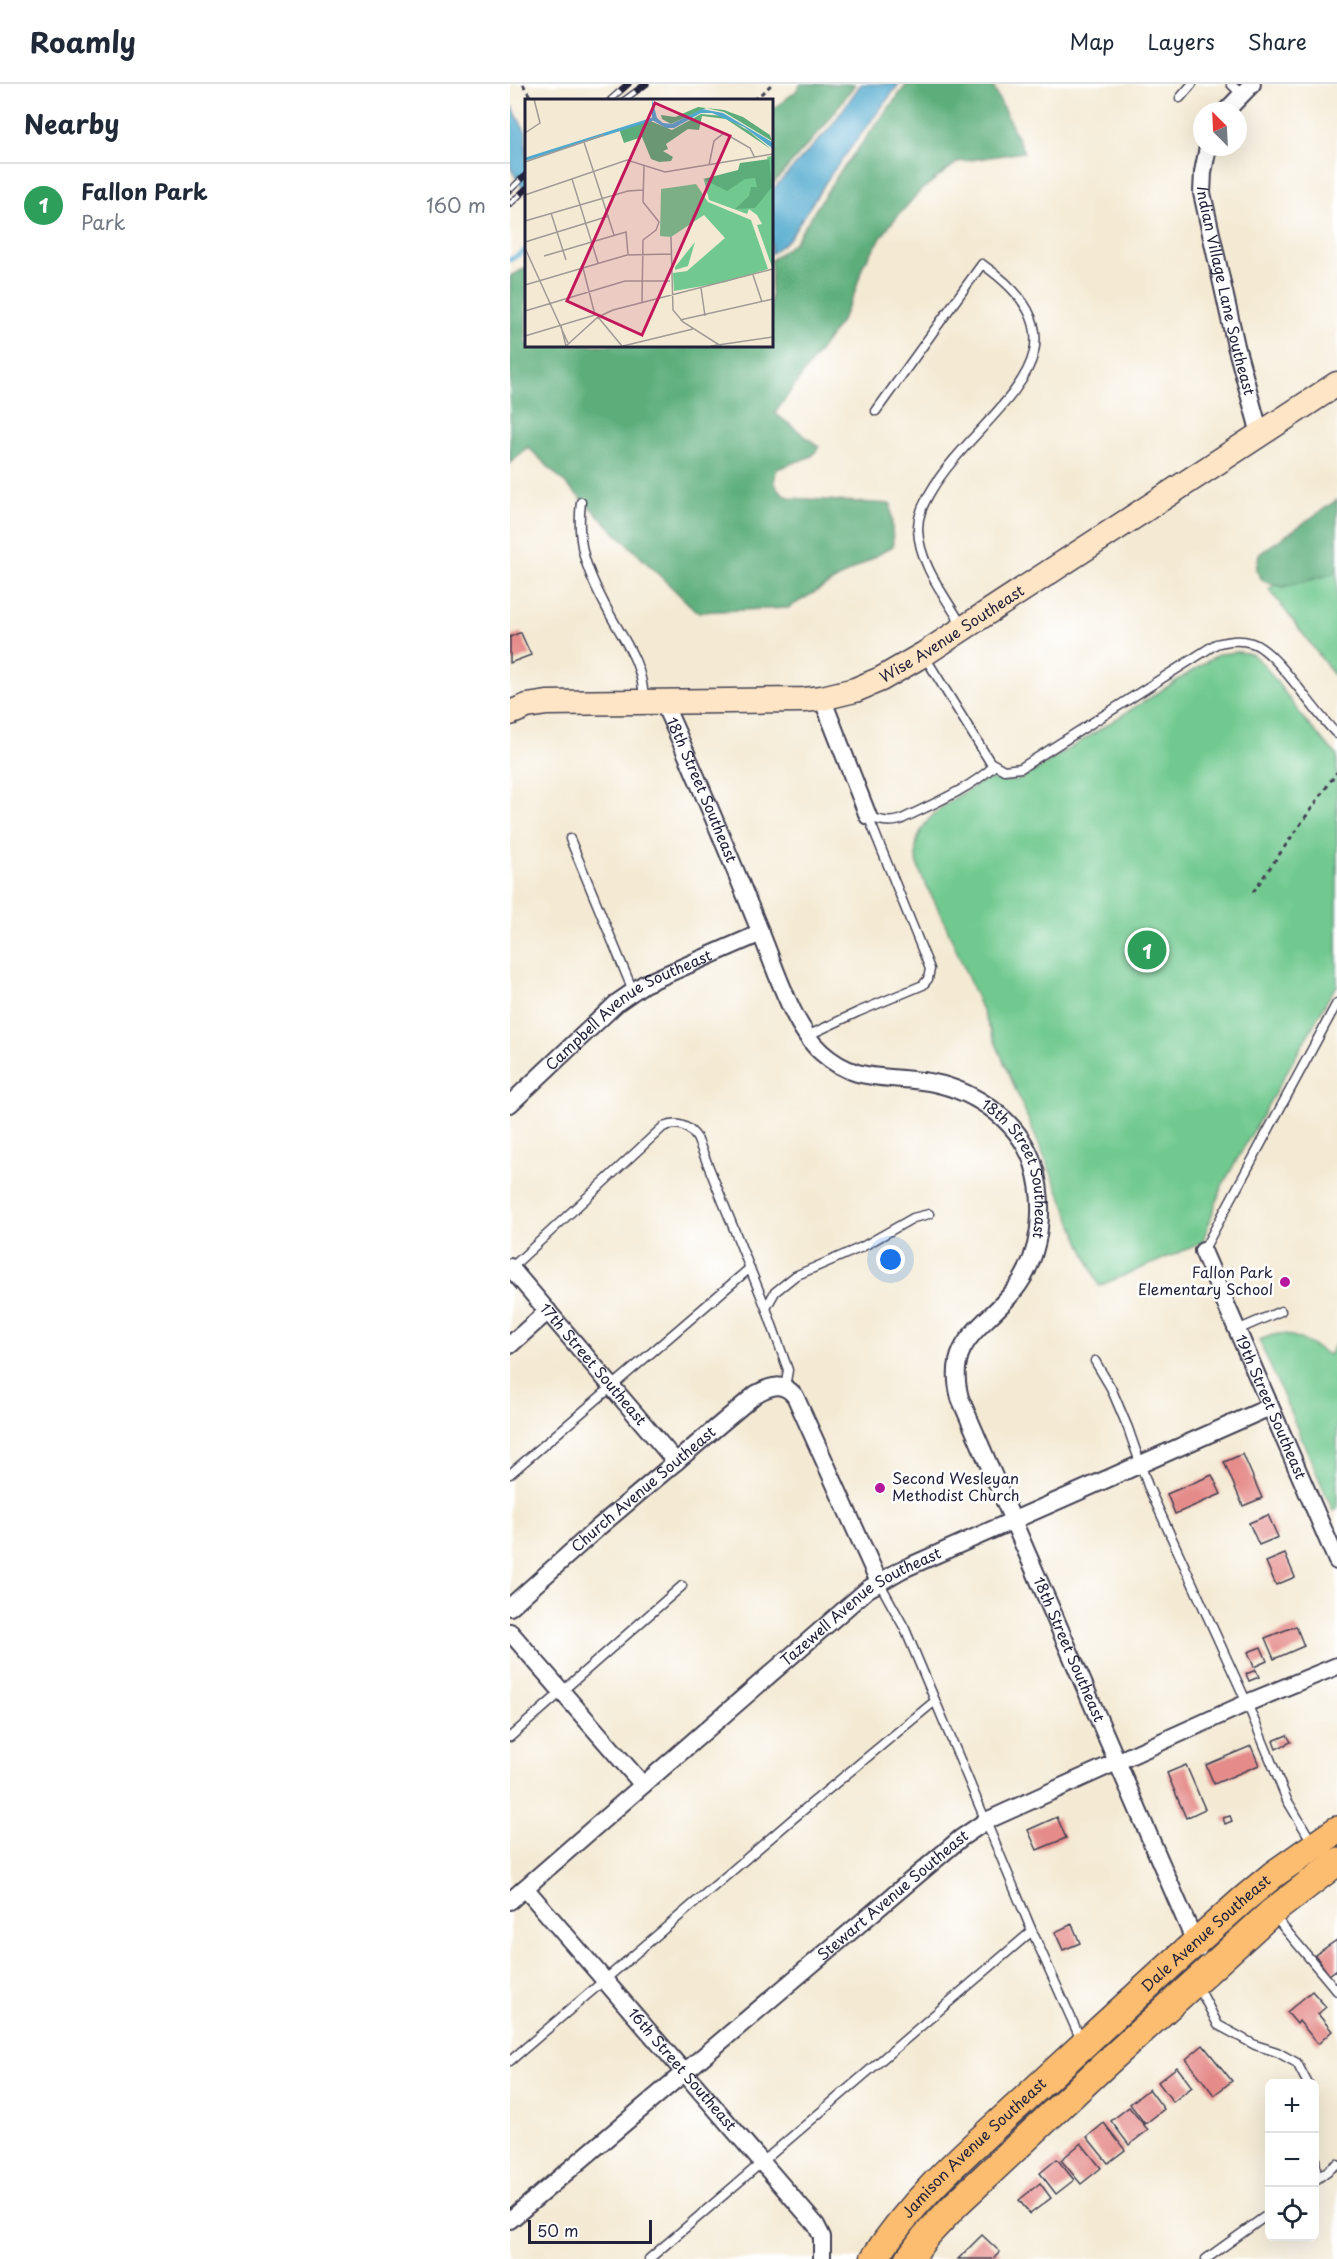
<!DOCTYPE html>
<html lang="en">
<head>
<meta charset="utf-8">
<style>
	body { margin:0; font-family:"Playpen Sans",sans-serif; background:#f6f6f7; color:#1f2937 }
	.controls { position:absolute; right:18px; bottom:18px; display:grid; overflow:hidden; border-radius:9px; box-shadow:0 6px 24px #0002 }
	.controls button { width:54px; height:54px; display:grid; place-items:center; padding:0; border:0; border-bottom:2px solid #e0e1e3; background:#fff; color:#1f2937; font:30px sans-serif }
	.compass { position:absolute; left:683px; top:18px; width:54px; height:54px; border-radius:50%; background:#fff; box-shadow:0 6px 24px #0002; rotate:336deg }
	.scale { position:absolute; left:18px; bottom:15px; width:124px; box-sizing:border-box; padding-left:6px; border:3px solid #22223b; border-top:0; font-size:16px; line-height:21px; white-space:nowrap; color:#22223b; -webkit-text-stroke:4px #fff; paint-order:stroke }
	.you { position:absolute; left:381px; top:1176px; width:21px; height:21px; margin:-15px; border:4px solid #fff; border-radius:50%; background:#1a73e8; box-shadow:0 0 0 9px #1a73e833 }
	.badge { display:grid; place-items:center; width:39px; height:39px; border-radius:50%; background:#2563eb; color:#fff; font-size:20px; font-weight:700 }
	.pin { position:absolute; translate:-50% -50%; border:3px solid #fff; box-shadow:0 2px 6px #0006 }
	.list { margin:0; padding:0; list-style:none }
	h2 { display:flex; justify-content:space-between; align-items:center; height:78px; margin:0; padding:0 24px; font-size:26px }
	h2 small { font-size:20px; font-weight:400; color:#747a83 }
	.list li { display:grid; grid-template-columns:39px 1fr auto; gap:18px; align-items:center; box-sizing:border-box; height:84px; padding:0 24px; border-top:2px solid #e0e1e3 }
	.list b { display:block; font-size:22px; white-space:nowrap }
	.list p { margin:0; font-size:20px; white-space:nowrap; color:#747a83 }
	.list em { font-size:20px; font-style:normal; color:#747a83 }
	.icon { flex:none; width:33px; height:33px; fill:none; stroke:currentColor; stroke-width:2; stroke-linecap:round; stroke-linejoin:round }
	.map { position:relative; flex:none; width:827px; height:2175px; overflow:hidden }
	header { display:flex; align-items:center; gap:36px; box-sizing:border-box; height:84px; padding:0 30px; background:#fff; border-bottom:2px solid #e0e1e3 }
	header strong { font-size:28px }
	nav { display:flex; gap:33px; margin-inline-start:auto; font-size:21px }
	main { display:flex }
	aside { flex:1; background:#fff }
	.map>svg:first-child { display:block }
	.green { fill:#71c98f; stroke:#4a7665; stroke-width:1.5 }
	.forest { fill:#5cad7a; stroke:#3f685a; stroke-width:1.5 }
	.water { fill:#50a9cd; stroke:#396684; stroke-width:1.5 }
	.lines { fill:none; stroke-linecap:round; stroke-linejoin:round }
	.stream { stroke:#50a9cd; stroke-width:5 }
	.building { fill:#e58c8a }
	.lane-casing { stroke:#424052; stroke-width:11 }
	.street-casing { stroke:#424052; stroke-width:20 }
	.secondary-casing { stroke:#424052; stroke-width:27 }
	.primary-casing { stroke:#424052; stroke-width:30 }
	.path { stroke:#424052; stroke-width:3; stroke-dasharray:4.5 4.5; stroke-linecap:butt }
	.lane { stroke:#fff; stroke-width:8 }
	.street { stroke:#fff; stroke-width:16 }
	.secondary { stroke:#fee5c5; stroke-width:24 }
	.primary { stroke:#fcbd6f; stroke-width:27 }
	.rail-casing { stroke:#22223b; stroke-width:7 }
	.rail { stroke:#fff; stroke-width:4.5; stroke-dasharray:14; stroke-linecap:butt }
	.poi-dot { fill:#b5179e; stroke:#fff; stroke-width:2 }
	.labels { text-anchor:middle; stroke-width:5; stroke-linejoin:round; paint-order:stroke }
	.street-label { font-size:15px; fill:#22223b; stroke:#fff }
	.poi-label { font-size:15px; fill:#22223b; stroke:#fff; text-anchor:end }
	.inset-river { fill:none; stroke:#50a9cd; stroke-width:3 }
	.inset-road { fill:none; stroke:#a09a97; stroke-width:1.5 }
	.view { fill:#c2185b; fill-opacity:0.15; stroke:#c2185b; stroke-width:3 }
	.inset-edge { fill:none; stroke:#22223b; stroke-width:3 }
</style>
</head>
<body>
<header>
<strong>Roamly</strong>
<nav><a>Map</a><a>Layers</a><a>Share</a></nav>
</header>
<main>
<aside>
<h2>Nearby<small></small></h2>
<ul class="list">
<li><span class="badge" style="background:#2e9e5b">1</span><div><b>Fallon Park</b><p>Park</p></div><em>160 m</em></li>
</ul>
</aside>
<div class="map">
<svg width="827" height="2175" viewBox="0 0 827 2175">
	<rect width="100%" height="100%" fill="#fff"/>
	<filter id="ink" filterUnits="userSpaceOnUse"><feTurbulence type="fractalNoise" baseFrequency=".0167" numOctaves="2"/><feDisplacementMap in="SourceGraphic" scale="12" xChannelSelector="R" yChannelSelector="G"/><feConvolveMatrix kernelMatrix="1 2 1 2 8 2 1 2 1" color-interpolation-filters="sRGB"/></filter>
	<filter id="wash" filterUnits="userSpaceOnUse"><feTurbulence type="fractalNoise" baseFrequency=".008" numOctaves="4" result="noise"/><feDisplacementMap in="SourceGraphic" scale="24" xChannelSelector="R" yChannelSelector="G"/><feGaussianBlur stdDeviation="1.35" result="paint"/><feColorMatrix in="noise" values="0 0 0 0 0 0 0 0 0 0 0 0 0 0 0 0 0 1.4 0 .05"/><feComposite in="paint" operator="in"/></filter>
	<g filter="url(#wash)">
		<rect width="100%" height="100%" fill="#f4ead4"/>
		<path class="green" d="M827,457v138l-68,-90z
			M728,568l14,2 13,12 42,57 30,32v231l-6,8 -109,192 -20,57 -103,43 -158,-372c-8,-16 -19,-33 -24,-51 -10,-43 39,-66 69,-83 16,-3 19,6 37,-2l196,-124z
			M766,1250c19,-2 37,13 53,21l8,-14v168l-4,2 -74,-171z"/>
		<path class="forest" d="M291,0h54l-29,40 -55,62v-75l25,-20z
			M397,0h85l32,68 -66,10 -38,29 -31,35 -26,39 -8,27 -14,29 -66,92 44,34 -7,9 -35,13c-6,15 0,23 14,29l100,6 2,42 -105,62 -91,4 -169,-165 -18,16v-187l16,-8v77h245v-85l23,-17 43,-67z
			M827,416v73l-54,14 -20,-6 -7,-11 3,-16z"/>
		<path class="water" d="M351,0h38l-68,90 -42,65 -18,15v-63l59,-63z
			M0,19l16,29v63l-16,-28z"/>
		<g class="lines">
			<path class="stream" d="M0,176l16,-10"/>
		</g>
		<g id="blocks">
			<path class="building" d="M9,549h2l10,22 -21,8v-26z
				M733,1370l19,44 -19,8 -19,-44z
				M702,1391l9,19 -46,20 -8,-20z
				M758,1431l10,22 -19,8 -10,-22z
				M775,1470l10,23 -19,8 -10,-23z
				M786,1542l8,20 -30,13 -9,-21z
				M751,1563l6,14 -13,6 -6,-15z
				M746,1586l3,7 -10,4 -3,-7z
				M777,1651l4,7 -15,7 -3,-8z
				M741,1662l8,19 -45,19 -8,-19z
				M676,1681l19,44 -19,9 -19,-45z
				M720,1732l2,5 -7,3 -2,-6z
				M547,1733l9,21 -29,12 -9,-20z
				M562,1840l8,19 -17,7 -8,-18z
				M827,1856v29l-8,6 -14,-20z
				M802,1907l14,16 -8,7 14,17 -14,13 -19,-23 -2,3 -10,-12z
				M693,1961l29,36 -18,14 -28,-36z
				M667,1983l15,20 -19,15 -15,-20z
				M639,2005l15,20 -19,15 -15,-20z
				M619,2023l19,23 -19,15 -18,-24z
				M594,2039l21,27 -17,13 -21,-26z
				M571,2059l20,25 -20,16 -20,-24z
				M547,2075l17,21 -18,14 -16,-21z
				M530,2099l11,15 -21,16 -11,-14z
				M472,2151l18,17 -7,7h-35z"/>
		</g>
	</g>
	<g filter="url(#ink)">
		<use href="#blocks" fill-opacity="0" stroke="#424052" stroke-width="1.5"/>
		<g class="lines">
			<defs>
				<path id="lane" d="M721,0l10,10
					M670,14l12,-14
					M366,327l106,-147c126,88 -4,147 -51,227 -7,12 -13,23 -13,38 1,36 28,68 45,98
					M71,418c-5,41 5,67 24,103 17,34 37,54 39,94
					M415,573l65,105 14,8 17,-2 195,-124c12,-3 23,-5 36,-1 25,8 62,70 85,91
					M358,732c12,5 20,7 32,4 32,-16 68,-30 94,-54
					M60,755l63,152
					M297,952l51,-24 65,-27 5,-6 2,-10 -62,-153
					M693,1167l134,-248
					M1,1184l152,-141c15,-6 25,-2 34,11l69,170
					M727,1246l44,-19
					M585,1277l16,27 17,40 20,58 99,217 40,97 25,42
					M275,1303l3,-17 -22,-62 9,-16 20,-16 67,-29 51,-29 16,-4
					M0,1390l240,-206
					M369,1498l26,47 127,302 49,109
					M0,1653l172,-151
					M764,1832l63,75
					M687,1900l21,41 37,20 22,7 20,11 11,21
					M0,1977l285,-244 140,-116
					M804,2065l3,30
					M804,2097l23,-17
					M139,2175l383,-328
					M696,2175l64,-46"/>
				<g id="street">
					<path d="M716,27l26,-27"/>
					<path id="s1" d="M698,63l-5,25 -1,21 34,153 24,88"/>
					<path d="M312,614l46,118"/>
					<path id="s2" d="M153,618c35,75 66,153 97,229 15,36 33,96 61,121 33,30 60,23 101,29 47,6 95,36 111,82 13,42 9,94 -20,129 -30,37 -68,49 -53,106l238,551"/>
					<path id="s3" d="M0,1020l108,-102 26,-18 117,-51"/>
					<path id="s4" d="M693,1167l134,310"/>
					<path id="s5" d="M0,1183l166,195"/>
					<path d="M0,1261l38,-34"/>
					<path id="s6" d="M0,1523l90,-81 156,-132c16,-9 27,-12 39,2l84,186"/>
					<path d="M0,1548l133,153"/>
					<path id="s7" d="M15,1804l291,337 6,12v22"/>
					<path id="s8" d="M0,1817l358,-312 33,-19 369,-163"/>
					<path id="s9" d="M0,2136l451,-382 25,-17 261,-118 90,-37"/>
				</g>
				<g id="secondary">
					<path id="s10" d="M0,629l17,-7 20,-3 257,-3 18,-2 33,-8 26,-11 43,-25 413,-270"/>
				</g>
				<g id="primary">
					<path id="s11" d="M364,2175c40,-63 99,-112 153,-162 72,-67 144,-133 217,-198l30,-25 63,-44"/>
					<path d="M399,2175l16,-22 31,-33 145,-136 170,-155 66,-51"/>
				</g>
			</defs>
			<use href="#lane" class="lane-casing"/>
			<use href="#street" class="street-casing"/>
			<use href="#secondary" class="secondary-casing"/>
			<use href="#primary" class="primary-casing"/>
			<path class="path" d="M13,0l9,16
				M244,16l18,-16
				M743,808l84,-120"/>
			<use href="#lane" class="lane"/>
			<use href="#street" class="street"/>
			<use href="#secondary" class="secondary"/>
			<use href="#primary" class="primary"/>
			<defs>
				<path id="rail" d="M100,16l18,-16
					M114,16l22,-16
					M0,106l16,-15
					M0,120l16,-15"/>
			</defs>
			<use href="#rail" class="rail-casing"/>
			<use href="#rail" class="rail"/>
		</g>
	</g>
	<g class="poi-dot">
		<circle cx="775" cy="1198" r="6"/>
		<circle cx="370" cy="1404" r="6"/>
	</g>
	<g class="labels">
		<g class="street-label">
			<text dy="5" stroke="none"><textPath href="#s1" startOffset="147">Indian Village Lane Southeast</textPath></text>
			<text dy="5" stroke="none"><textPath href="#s10" startOffset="460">Wise Avenue Southeast</textPath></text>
			<text dy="5" stroke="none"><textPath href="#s2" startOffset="96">18th Street Southeast</textPath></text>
			<text dy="5" stroke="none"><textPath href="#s3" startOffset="153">Campbell Avenue Southeast</textPath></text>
			<text dy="5" stroke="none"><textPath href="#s2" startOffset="636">18th Street Southeast</textPath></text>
			<text dy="5" stroke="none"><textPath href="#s5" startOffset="128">17th Street Southeast</textPath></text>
			<text dy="5" stroke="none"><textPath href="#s4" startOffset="170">19th Street Southeast</textPath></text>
			<text dy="5" stroke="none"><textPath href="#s6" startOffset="178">Church Avenue Southeast</textPath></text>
			<text dy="5" stroke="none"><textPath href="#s8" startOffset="459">Tazewell Avenue Southeast</textPath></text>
			<text dy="5" stroke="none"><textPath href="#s2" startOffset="1174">18th Street Southeast</textPath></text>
			<text dy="5" stroke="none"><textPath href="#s9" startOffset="502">Stewart Avenue Southeast</textPath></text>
			<text dy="5" stroke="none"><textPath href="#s11" startOffset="466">Dale Avenue Southeast</textPath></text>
			<text dy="5" stroke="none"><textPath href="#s7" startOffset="240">16th Street Southeast</textPath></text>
			<text dy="5" stroke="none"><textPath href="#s11" startOffset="150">Jamison Avenue Southeast</textPath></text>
		</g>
		<g class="poi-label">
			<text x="763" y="1194">Fallon Park<tspan x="763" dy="17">Elementary School</tspan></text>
			<text x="382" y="1400" text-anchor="start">Second Wesleyan<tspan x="382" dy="17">Methodist Church</tspan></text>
		</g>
	</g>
	<g transform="translate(15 15)">
		<rect width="248" height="248" fill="#f4ead4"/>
		<path d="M247,57v111l-15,-42 5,-1 -5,-9 -8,-6 -2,5 -38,-14 -5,-20 65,-13 -2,-10zM171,85l12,18 43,18 17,49 -42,13 -52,9 -1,-18 14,-2 38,-33 -21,-23 -33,22 -11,-1 1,-47zM170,143l-7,24 -13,4v-3z" fill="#71c98f"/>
		<path d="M173,8l26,3 19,7 27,18 2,6 -48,-29 -18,-4 -35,16 -9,-5 -1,-4 14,2zM176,15l22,2 26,15 23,19 -46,-31 -24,-3 -3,14 -11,-1 -22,15 2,5 -5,2 10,6 -2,4 -12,1 -8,-3 -9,-22 -18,6 -5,-14 29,-9 24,10zM244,60l3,28 -17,21 -20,1 14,-13 2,-9h6l-2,-9 -10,1 -18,12 -24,-12 35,-9 2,-7z" fill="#5cad7a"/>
		<path d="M127,0l5,19 6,5 9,1 30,-15 21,4 49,29v6l-28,-21 -32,-14h-11l-27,15h-8l-14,-8z" fill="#50a9cd"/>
		<path class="inset-river" d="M1,60l127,-40"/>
		<path class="inset-road" d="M0,34l15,-10 -6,-24M59,43l30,93M0,63l79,-27M184,66l5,-24 10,-8 26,15 5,10M47,80l26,84M0,96l102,-35 38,12 108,-18M26,114l15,47M0,122l103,-30 15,-1M146,138l2,73 10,12 38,24M0,143l84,-26M0,149l43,95M19,157l82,-24 2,22M228,176l9,27M0,186l102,-30 44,-1M176,189l4,28M117,204l1,-63 13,-10 3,-8 -16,-20 1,-37M0,212l100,-30h45M73,218l24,29M155,221l93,-21M36,227l5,20M0,237l70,-21 -12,-47M41,247l32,-29 15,-7 160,-41M98,247l70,-17M186,247l62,-9"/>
		<path class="view" d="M130,4l75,33 -88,199 -75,-34z"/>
		<rect width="248" height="248" class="inset-edge"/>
	</g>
</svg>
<div class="controls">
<button>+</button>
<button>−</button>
<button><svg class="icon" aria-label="locate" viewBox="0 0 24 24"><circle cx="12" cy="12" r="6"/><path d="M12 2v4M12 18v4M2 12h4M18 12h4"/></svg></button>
</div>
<svg class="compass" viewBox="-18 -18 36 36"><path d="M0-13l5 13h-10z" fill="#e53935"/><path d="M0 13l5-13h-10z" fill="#747a83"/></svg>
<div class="scale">50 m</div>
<div class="you"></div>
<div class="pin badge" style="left:637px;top:866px;background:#2e9e5b">1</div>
</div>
</main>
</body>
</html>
